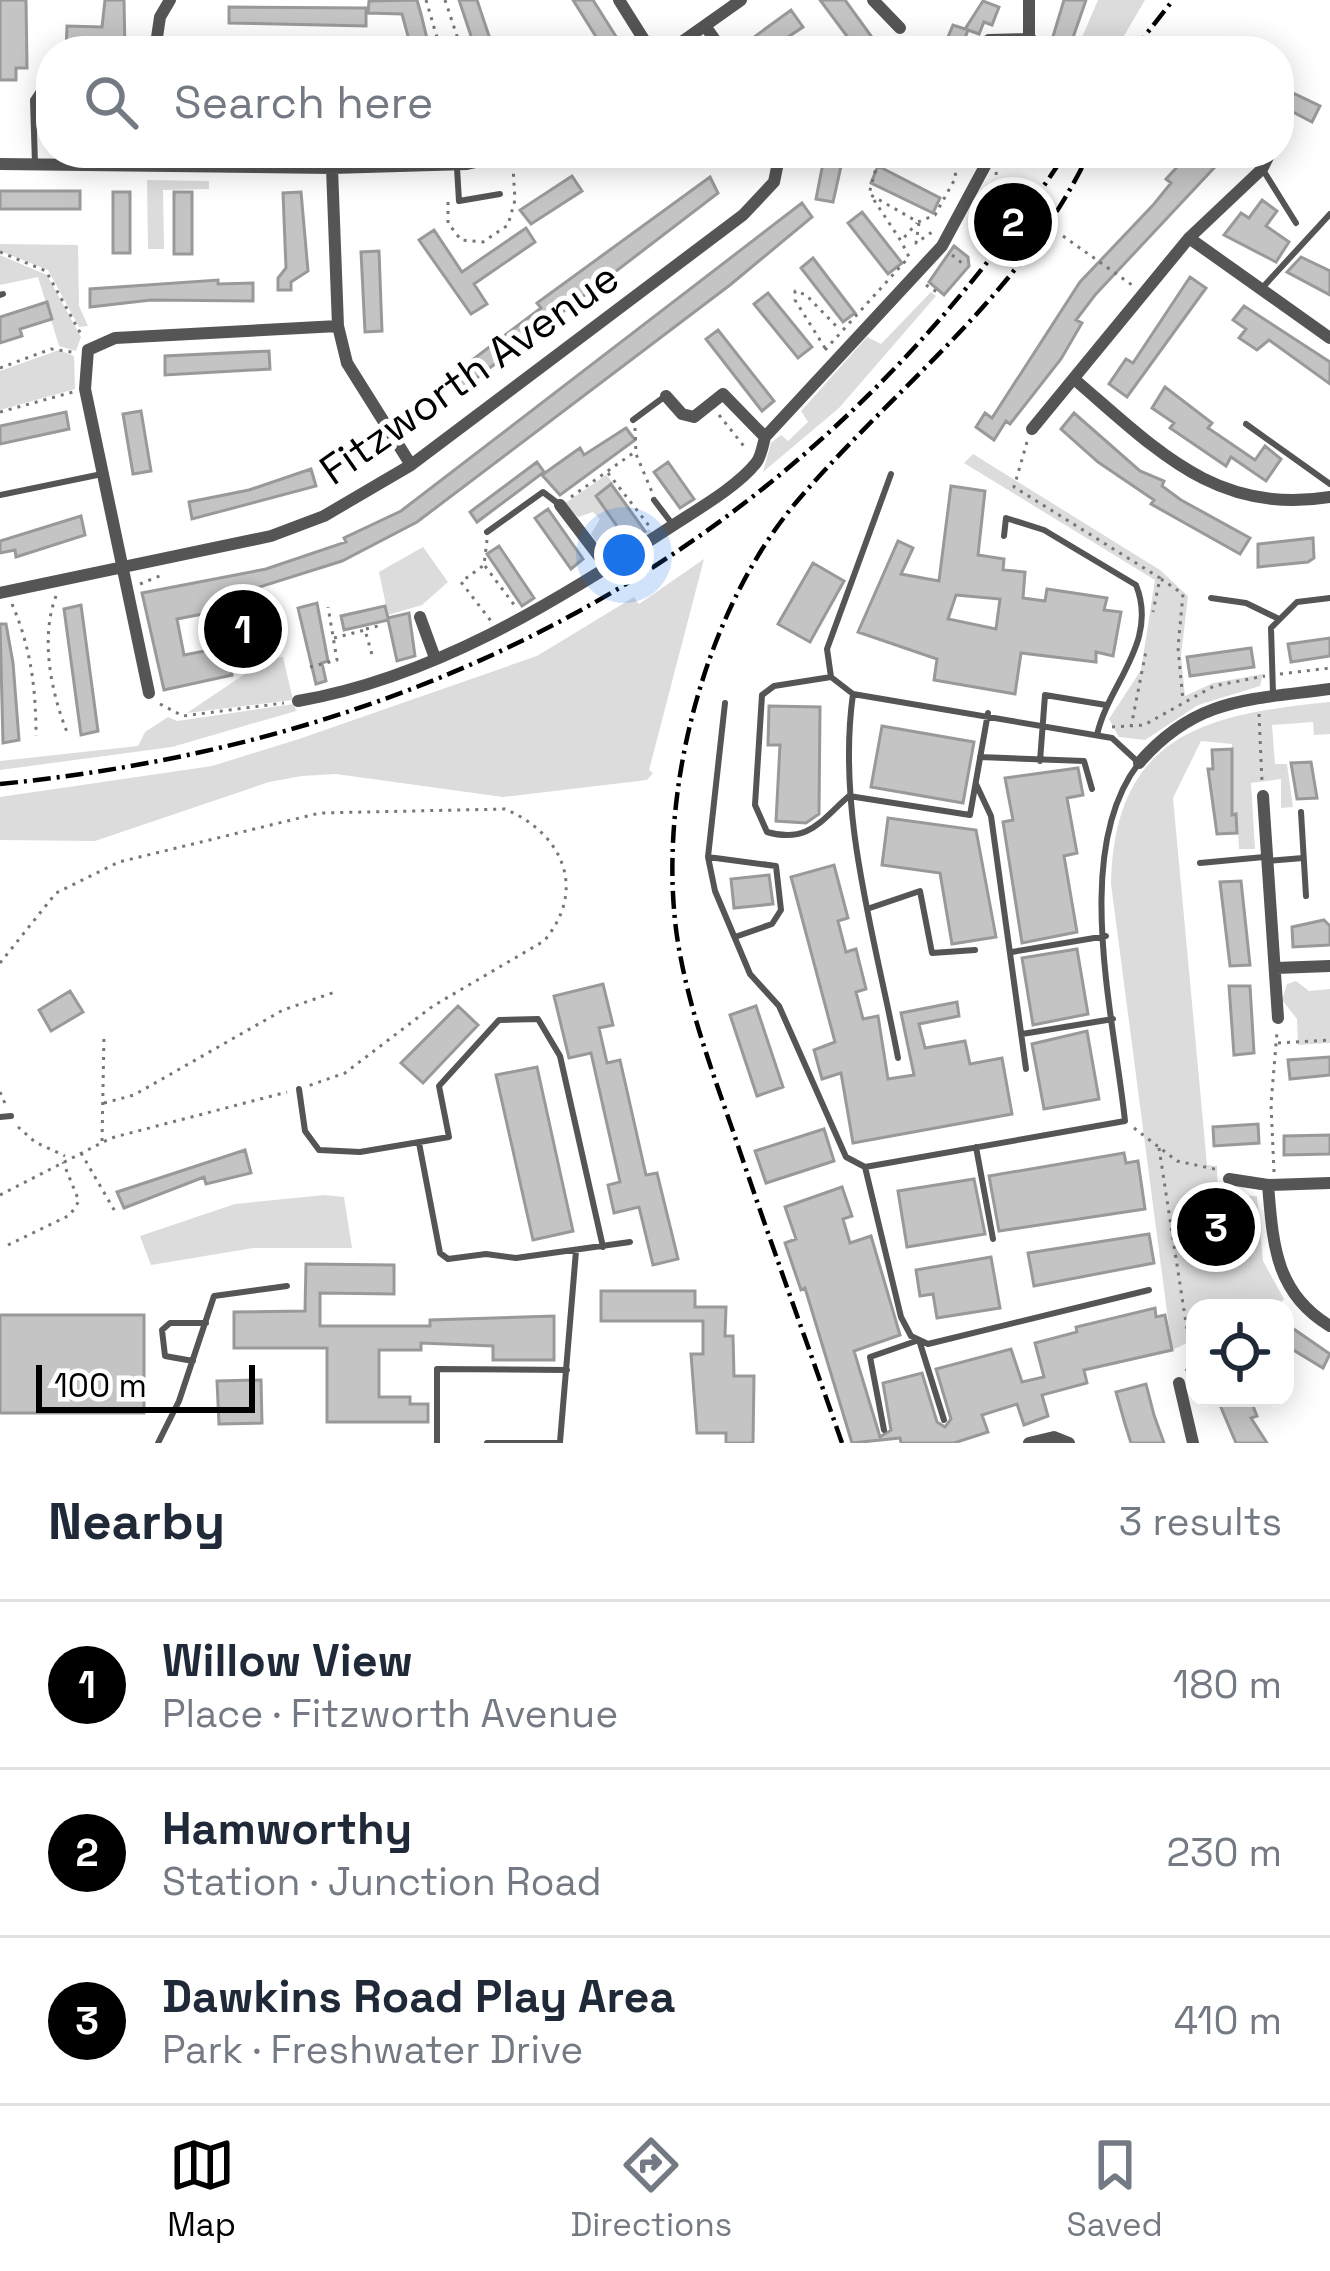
<!DOCTYPE html>
<html lang="en">
<head>
<meta charset="utf-8">
<style>
	body { margin:0; font-family:"Space Grotesk",sans-serif; background:#f6f6f7; color:#1f2937 }
	.controls { position:absolute; right:36px; bottom:36px; display:grid; overflow:hidden; border-radius:24px; box-shadow:0 6px 30px #0003 }
	.controls button { width:108px; height:108px; display:grid; place-items:center; padding:0; border:0; border-bottom:3px solid #e0e1e3; background:#fff; color:#1f2937; font:60px sans-serif }
	.scale { position:absolute; left:36px; bottom:30px; width:219px; box-sizing:border-box; padding-left:12px; border:6px solid #000; border-top:0; font-size:33px; line-height:42px; white-space:nowrap; color:#000; -webkit-text-stroke:9px #fff; paint-order:stroke }
	.you { position:absolute; left:624px; top:555px; width:42px; height:42px; margin:-30px; border:9px solid #fff; border-radius:50%; background:#1a73e8; box-shadow:0 0 0 18px #1a73e833 }
	.badge { display:grid; place-items:center; width:78px; height:78px; border-radius:50%; background:#000; color:#fff; font-size:39px; font-weight:700 }
	.pin { position:absolute; translate:-50% -50%; border:6px solid #fff; box-shadow:0 3px 12px #0006 }
	.list { margin:0; padding:0; list-style:none }
	h2 { display:flex; justify-content:space-between; align-items:center; height:156px; margin:0; padding:0 48px; font-size:51px }
	h2 small { font-size:39px; font-weight:400; color:#747a83 }
	.list li { display:grid; grid-template-columns:78px 1fr auto; gap:36px; align-items:center; box-sizing:border-box; height:168px; padding:0 48px; border-top:3px solid #e0e1e3 }
	.list b { display:block; font-size:45px; white-space:nowrap }
	.list p { margin:0; font-size:39px; white-space:nowrap; color:#747a83 }
	.list em { font-size:39px; font-style:normal; color:#747a83 }
	.icon { flex:none; width:66px; height:66px; fill:none; stroke:currentColor; stroke-width:2; stroke-linecap:round; stroke-linejoin:round }
	.map { position:relative; flex:none; width:1330px; height:1443px; overflow:hidden }
	.search { position:absolute; background:#fff; box-shadow:0 6px 30px #0003; left:36px; right:36px; top:36px; height:132px; display:flex; align-items:center; gap:30px; box-sizing:border-box; padding:0 42px; border-radius:48px; color:#747a83; font-size:45px }
	.sheet { height:660px; background:#fff }
	nav { display:flex; justify-content:space-around; align-items:center; box-sizing:border-box; height:168px; border-top:3px solid #e0e1e3; background:#fff; font-size:33px; color:#747a83 }
	nav a { display:grid; justify-items:center; gap:6px }
	nav .on { color:#000 }
	.map>svg:first-child { display:block }
	.green { fill:#dcdcdc }
	.building { fill:#c4c4c4; stroke:#999; stroke-width:3; fill-rule:evenodd }
	.lines { fill:none; stroke-linecap:round; stroke-linejoin:round }
	.path { stroke:#777; stroke-width:3; stroke-dasharray:3 6; stroke-linecap:butt }
	.lane { stroke:#555; stroke-width:6 }
	.street { stroke:#555; stroke-width:12 }
	.rail { stroke:#000; stroke-width:4.5; stroke-dasharray:18 6 3 6; stroke-linecap:butt }
	.labels { text-anchor:middle; stroke-width:10; stroke-linejoin:round; paint-order:stroke }
	.street-label { font-size:42px; fill:#000; stroke:#fff }
</style>
</head>
<body>
<div class="map">
<svg width="1330" height="1443" viewBox="0 0 1330 1443">
	<rect width="100%" height="100%" fill="#fff"/>
	<path class="green" d="M1098,0h47l-30,51h-78l10,-8 22,8 11,-9z
		M147,180l62,1v8l-46,1 1,59h-16z
		M0,244l78,1 1,61 9,20 -9,1 -31,-57 -48,-19z
		M0,255l47,20 34,62 -5,14 -17,-5 -21,-69 -38,8z
		M931,292l5,4 -97,112 -76,64 8,-29 10,-8 7,6 20,-19 -7,-11 66,-74 14,7z
		M59,350l15,6 1,33 -75,21v-39z
		M973,454l187,116 28,26 -7,60 4,40 28,-13 50,-9 -3,12 -62,19 -53,35 -26,-3 -10,-18 32,-49 14,-90 -191,-117z
		M606,475l7,8 -17,13 33,47 20,-14 3,3 -42,27 -19,-25 9,-15 -7,-7 -15,5 -14,-13z
		M423,547l25,35 -26,23 -34,10 -9,-43z
		M704,559l-55,211 4,3 -6,7 -144,17 -167,-23 -34,2 -33,6 -174,59 -95,-1v-43l212,-31 87,-27 238,-83 97,-59 5,7z
		M283,657l10,43 -106,13 80,-54z
		M1330,702v32l-16,1 -1,-13 -41,3 3,39h12l6,43 -12,1v-29l-30,4 4,66h-16l-2,-35h-5v-70l-31,-3 -28,57 34,367 10,1 1,29 39,1 6,65 21,38 -9,9h-80l-3,33 -20,9 -61,-466c3,-149 94,-170 219,-182z
		M294,704l2,7 -124,36 -172,23v-9l138,-15 7,-14 23,-15 9,4z
		M1296,981l13,10 21,-2v54l-32,2 -1,-26 -15,-19 5,-16z
		M325,1195l19,2 8,51h-99l-102,17 -11,-29 95,-32z"/>
	<path class="building" d="M0,0h26l1,68h-11v12h-16z
		M105,0h19l1,51h-59l1,-25 35,1z
		M417,0l4,14 9,37h-18l-10,-37 -34,-1 1,-12z
		M459,0h18l17,51h-18z
		M573,0h20l29,46 -17,5z
		M820,0h25l37,51h-24z
		M1064,0h22l-17,49 -18,-6z
		M983,1l16,6 -7,18 -8,-3 -5,12 -11,-4 -7,19 -16,-5 8,-19 12,4z
		M229,7l137,1v18l-137,-3z
		M791,10l12,17 -27,18 4,6h-22l-8,-11z
		M1279,73l12,1 -2,17 31,15 -8,16 -23,-12 -10,2z
		M825,153h19l-11,49 -17,-3z
		M1190,153h38l-133,142 -19,25 6,3 -21,36 -51,65 -4,-3 -12,19 -18,-13 9,-14 7,5 88,-136 74,-78 17,-21 -5,-4z
		M878,166l62,32 -7,15 -62,-30z
		M572,176l10,15 -51,33 -11,-14z
		M710,177l8,16 -261,200 -10,-14 94,-71 -4,-5z
		M0,191h80v18h-80z
		M113,192h17v61h-17z
		M174,192h18v62h-18z
		M301,192l7,79 -17,11v8h-13v-12l8,-10 -3,-75z
		M1262,200l15,11 -11,15 23,16 -13,20 -52,-27 17,-22 8,5z
		M802,203l10,14 -82,68 -313,237 -75,39 -92,29 11,50 -31,5 -7,-35 -46,9 7,36 42,-8 6,28 -68,15 -22,-97 124,-24 80,-27 -2,-4 57,-27z
		M862,212l40,51 -14,11 -40,-51z
		M526,228l9,14 -61,42 13,20 -16,10 -52,-74 15,-10 28,42z
		M954,246l14,11 1,9 -25,29 -15,-13z
		M379,251l3,80 -17,1 -4,-80z
		M1301,257l29,14v24l-43,-23z
		M813,258l42,55 -12,9 -42,-54z
		M1190,277l16,11 -79,109 -18,-13 17,-25 7,4z
		M218,280v4l35,-1v18l-102,-1 -61,7v-18z
		M768,293l44,54 -14,11 -44,-54z
		M47,302l5,17 -32,10 2,7 -22,7v-26z
		M1244,306l86,56v22l-61,-44 -12,10 -18,-12 7,-9 -13,-9z
		M718,330l56,71 -12,10 -56,-72z
		M269,351l1,18 -105,6v-19z
		M1165,387l47,36 -4,5 47,32 10,-14 16,13 -15,22 -35,-24 -5,9 -56,-38 4,-5 -22,-15z
		M141,411l10,60 -18,3 -10,-60z
		M66,412l3,17 -69,15v-18z
		M1074,413l66,58 24,10 -2,5 19,14 69,38 -10,16 -89,-50 3,-4 -56,-38 -37,-33z
		M626,428l9,12 -75,55 -18,-20 38,-27 4,7z
		M537,462l7,10 -67,50 -7,-10z
		M668,462l26,37 -14,9 -26,-36z
		M311,469l5,17 -124,33 -3,-17 60,-12z
		M611,484l34,47 -17,11 -32,-46z
		M951,486l34,5 -7,64 26,4 -1,11 22,2 -2,26 22,3 2,-12 60,9 -3,12 17,2 -8,44 -17,-4v10l-75,-9 -6,41 -81,-14 3,-21 -79,-27 40,-91 15,7 -12,26 38,7zM956,595l44,4 -4,30 -48,-10z
		M548,509l35,50 -12,10 -36,-51z
		M81,516l4,19 -69,22 -1,-7 -15,3v-12z
		M1313,538l1,20 -6,4 -50,5v-23z
		M499,546l35,52 -12,8 -35,-52z
		M813,563l31,18 -34,61 -32,-18z
		M317,603l11,58 -6,2 4,18 -10,3 -18,-76z
		M81,605l17,126 -17,4 -17,-126z
		M385,606l3,12 21,-5 6,43 -18,5 -9,-41 -44,10 -3,-14z
		M0,624h6l7,39 6,77 -16,3z
		M1330,638v18l-39,6 -3,-18z
		M1251,648l3,19 -64,9 -3,-19z
		M769,706l51,1 -1,107 -13,9 -30,-2 4,-76h-12z
		M882,726l92,16 -11,61 -92,-16z
		M1232,749v66l4,-1 1,19 -20,1 -9,-65h5l-1,-19z
		M1311,762l6,36 -20,1 -6,-36z
		M1078,768l5,27 -16,3 10,55 -13,3 13,76 -55,11 -19,-121 10,-2 -8,-42z
		M888,818l88,12 20,107 -44,7 -12,-71 -58,-8z
		M834,865l14,53 -10,3 8,31 10,-3 10,40 -10,3 7,27 15,-3 10,63 26,-4 -13,-62 56,-11 2,14 -40,8 6,24 40,-7 5,23 32,-6 10,56 -159,29 -12,-70 -19,6 -8,-29 21,-8 -44,-165z
		M769,875l4,29 -39,4 -3,-29z
		M1241,881l9,84 -20,1 -10,-84z
		M1324,920l6,6v19l-37,2 -1,-20z
		M1077,949l11,65 -55,11 -11,-67z
		M603,984l10,41 -14,3 8,35 13,-3 26,115 11,-2 21,86 -25,6 -14,-58 -25,6 -6,-28 12,-3 -29,-129 -22,5 -15,-62z
		M1229,986h21l4,67 -20,2z
		M70,991l13,21 -32,19 -12,-21z
		M458,1006l20,19 -55,58 -22,-20z
		M756,1006l27,81 -26,9 -27,-81z
		M1087,1031l12,68 -55,10 -12,-65z
		M1330,1057v18l-40,4 -2,-19z
		M537,1067l36,164 -40,9 -37,-165z
		M1258,1124l1,19 -45,3 -1,-19z
		M824,1129l10,32 -68,22 -11,-32z
		M1330,1135v19l-46,1v-19z
		M245,1150l6,23 -45,11 -2,-7 -80,31 -7,-16z
		M1124,1153l2,10 12,-2 7,48 -146,22 -10,-55z
		M974,1179l11,55 -78,13 -9,-56z
		M842,1187l10,29 -9,3 7,24 21,-7 29,99 -46,16 26,86 11,-7 -8,-47 39,-10 15,49 8,5 6,-8 -15,-50 75,-20 11,33 22,-5 -9,-34 42,-11 -1,-5 79,-19 1,9 9,-2 7,35 -88,20 3,13 -45,12 6,21 -24,9 -7,-21 -35,11 6,17 -34,11h-53l-1,-5 -48,5 -47,-155 -4,2 -16,-47 11,-4 -11,-32z
		M1149,1234l5,29 -120,23 -6,-33z
		M991,1257l9,51 -63,10 -4,-24 -13,2 -4,-26z
		M306,1264l88,1v29l-74,-1v33h110v-6l124,-4v44h-61v-14l-72,-3v7h-42v47h31v7h18v18h-101v-74h-93v-36l71,-1z
		M601,1291h94v16h31l-1,29h8l1,40h20l-1,67h-27v-10h-29l-6,-79h12v-33h-102z
		M0,1315h144v98h-144z
		M1285,1323l45,31 -7,14 -38,-23z
		M261,1380l1,43 -43,1 -2,-43z
		M1146,1384l8,31 10,28h-33l-6,-19 -9,-32z
		M1217,1398l34,3 6,15 -6,2 16,25h-31z"/>
	<g class="lines">
		<path class="path" d="M426,0l15,51
			M445,0l17,51
			M880,153l-11,41 49,28 17,-7 21,-38 -5,-24
			M996,172l2,22
			M874,200l27,41 16,-18
			M448,202v21l13,17 22,2 25,-17 7,-25 -2,-33
			M1009,216l4,-13
			M919,223l-3,20 19,-13
			M1024,223l10,-8
			M1063,236l69,49
			M0,252l46,19 36,65
			M952,255l11,9
			M926,285l14,9
			M825,348l-30,-48v-9l11,4 34,35
			M825,350l84,-93 -8,-16
			M0,368l51,-19 21,3
			M0,412l73,-20
			M719,415l28,35
			M635,428l1,26 16,38
			M1027,442l-13,45 146,91 -7,34
			M608,473l42,54
			M571,497l65,-46
			M487,540l-3,25 -23,17 30,39
			M485,566l30,40
			M1161,579l22,15 -5,54 5,53
			M140,584l22,-9
			M56,596c-16,42 -5,96 11,136
			M12,604c19,44 24,85 24,132
			M366,629l16,-4
			M334,638l31,-8 8,28
			M310,667l27,-7 -9,-53
			M1280,674l50,-6
			M160,704l23,12 101,-13
			M1259,714l3,68
			M1112,727l32,-2 70,-39 51,-10
			M1131,727l15,-76
			M0,963l56,-70 63,-31 201,-49 185,-4c57,24 83,80 39,132l-111,65 -88,67 -37,13
			M1278,1043l52,-3
			M0,1092l7,16
			M104,1103l30,-8 149,-85 52,-18
			M18,1127l17,15 30,14
			M1134,1128l43,33 42,9
			M102,1141l2,-106
			M1159,1148l33,214 -6,9
			M81,1153l35,60
			M1274,1172l-3,-68 6,-72
			M0,1195l111,-57 176,-46
			M8,1245l62,-30 9,-14 -16,-39
			M1264,1308l15,-9"/>
		<path class="lane" d="M35,164l-2,-64 6,-9
			M457,168l2,33 41,-7
			M1263,170l33,53
			M1263,287l67,-73
			M0,295l3,-1
			M633,420l31,-23
			M1246,424l84,60
			M0,495l102,-21
			M654,500l19,25
			M487,532l56,-40 17,13
			M1004,536l2,-18 38,12 92,55c23,57 -28,99 -39,150
			M1211,598l35,5 31,15
			M831,677l-57,9 -12,9 -7,110 12,27c42,12 54,-12 82,-36l121,19 18,-102
			M1273,693l-2,-65 26,-26 33,-4
			M853,694l-22,-17 -4,-28 64,-175
			M725,703l-17,154 7,34 35,83 29,32 67,151 19,10
			M980,757l104,4 8,28
			M1040,761l5,-66 61,10
			M976,784l15,32 35,253
			M1301,812l5,84
			M708,857l68,9 5,44 -9,14 -37,13
			M1268,861l35,-3
			M1200,863l64,-6
			M870,908l50,-17 12,62 43,-3
			M1012,952l94,-16
			M1022,1034l91,-15
			M898,1058c-22,-118 -62,-244 -45,-364l259,44 27,25c-68,87 -25,254 -14,358l-260,46 36,150 10,19 17,8 221,-54
			M299,1089l6,42 14,19 41,2 89,-15 -10,-51 60,-66 39,-1 22,37 43,191
			M0,1117l11,-1
			M419,1143l21,110 8,6 38,-5 30,4 114,-16
			M976,1147l17,92
			M193,1361l-28,-5 -3,-26 8,-7h36
			M884,1430l-14,-73 49,-17 25,80
			M560,1442l16,-191
			M158,1443l21,-42 35,-105 73,-10
			M437,1443v-74l130,1
			M487,1443h73"/>
		<path class="street" d="M619,0l32,51
			M873,0l27,28
			M705,26l18,25
			M155,51l5,-34 10,-17
			M669,51l72,-51
			M975,51l14,-11 42,-1
			M1029,51v-51
			M0,164l332,4 135,-4 48,-11
			M332,168l6,158 9,37 64,102
			M1189,238l141,100
			M1074,379c81,69 142,137 256,118
			M666,396l16,18 12,3 29,-23 42,43
			M1032,429l157,-191 73,-69 8,-16
			M560,505l48,63
			M0,593l271,-57 53,-20 87,-51 332,-250 31,-33 6,-29
			M420,617l15,41
			M149,693l-64,-304 3,-39 27,-12 223,-12
			M298,701c134,-23 256,-98 368,-171 28,-19 69,-41 90,-67 5,-6 7,-18 9,-26l177,-191 50,-93
			M1139,763c57,-66 110,-63 191,-74
			M1263,796l15,222
			M1276,968l54,-2
			M1229,1179l39,6 62,-2
			M1268,1185c5,59 7,108 62,141
			M1179,1383l14,60
			M1029,1443l25,-6 15,6"/>
		<path class="rail" d="M1133,51l40,-51
			M0,784c452,-45 815,-250 1066,-631
			M842,1443c-36,-103 -73,-205 -108,-309 -22,-63 -45,-125 -56,-191 -23,-144 26,-334 121,-444 100,-116 223,-204 290,-346"/>
	</g>
	<g class="labels">
		<g class="street-label">
			<text transform="translate(469 373) rotate(-35)" y="15">Fitzworth Avenue</text>
		</g>
	</g>
</svg>
<div class="controls">
<button><svg class="icon" aria-label="locate" viewBox="0 0 24 24"><circle cx="12" cy="12" r="6"/><path d="M12 2v4M12 18v4M2 12h4M18 12h4"/></svg></button>
</div>
<div class="scale">100 m</div>
<div class="you"></div>
<div class="pin badge" style="left:243px;top:629px">1</div>
<div class="pin badge" style="left:1013px;top:222px">2</div>
<div class="pin badge" style="left:1216px;top:1227px">3</div>
<div class="search"><svg class="icon" aria-label="search" viewBox="0 0 24 24"><circle cx="10" cy="10" r="6"/><path d="M15 15l6 6"/></svg>Search here</div>
</div>
<section class="sheet">
<h2>Nearby<small>3 results</small></h2>
<ul class="list">
<li><span class="badge">1</span><div><b>Willow View</b><p>Place · Fitzworth Avenue</p></div><em>180 m</em></li>
<li><span class="badge">2</span><div><b>Hamworthy</b><p>Station · Junction Road</p></div><em>230 m</em></li>
<li><span class="badge">3</span><div><b>Dawkins Road Play Area</b><p>Park · Freshwater Drive</p></div><em>410 m</em></li>
</ul>
</section>
<nav>
<a class="on"><svg class="icon" aria-label="map" viewBox="0 0 24 24"><path d="M3 6l6-2 6 2 6-2v14l-6 2-6-2-6 2zM9 4v14M15 6v14"/></svg>Map</a>
<a><svg class="icon" aria-label="directions" viewBox="0 0 24 24"><path d="M12 3l9 9-9 9-9-9zM9 14v-3h6M13 9l2 2-2 2"/></svg>Directions</a>
<a><svg class="icon" aria-label="saved" viewBox="0 0 24 24"><path d="M7 4h10v16l-5-4-5 4z"/></svg>Saved</a>
</nav>
</body>
</html>
